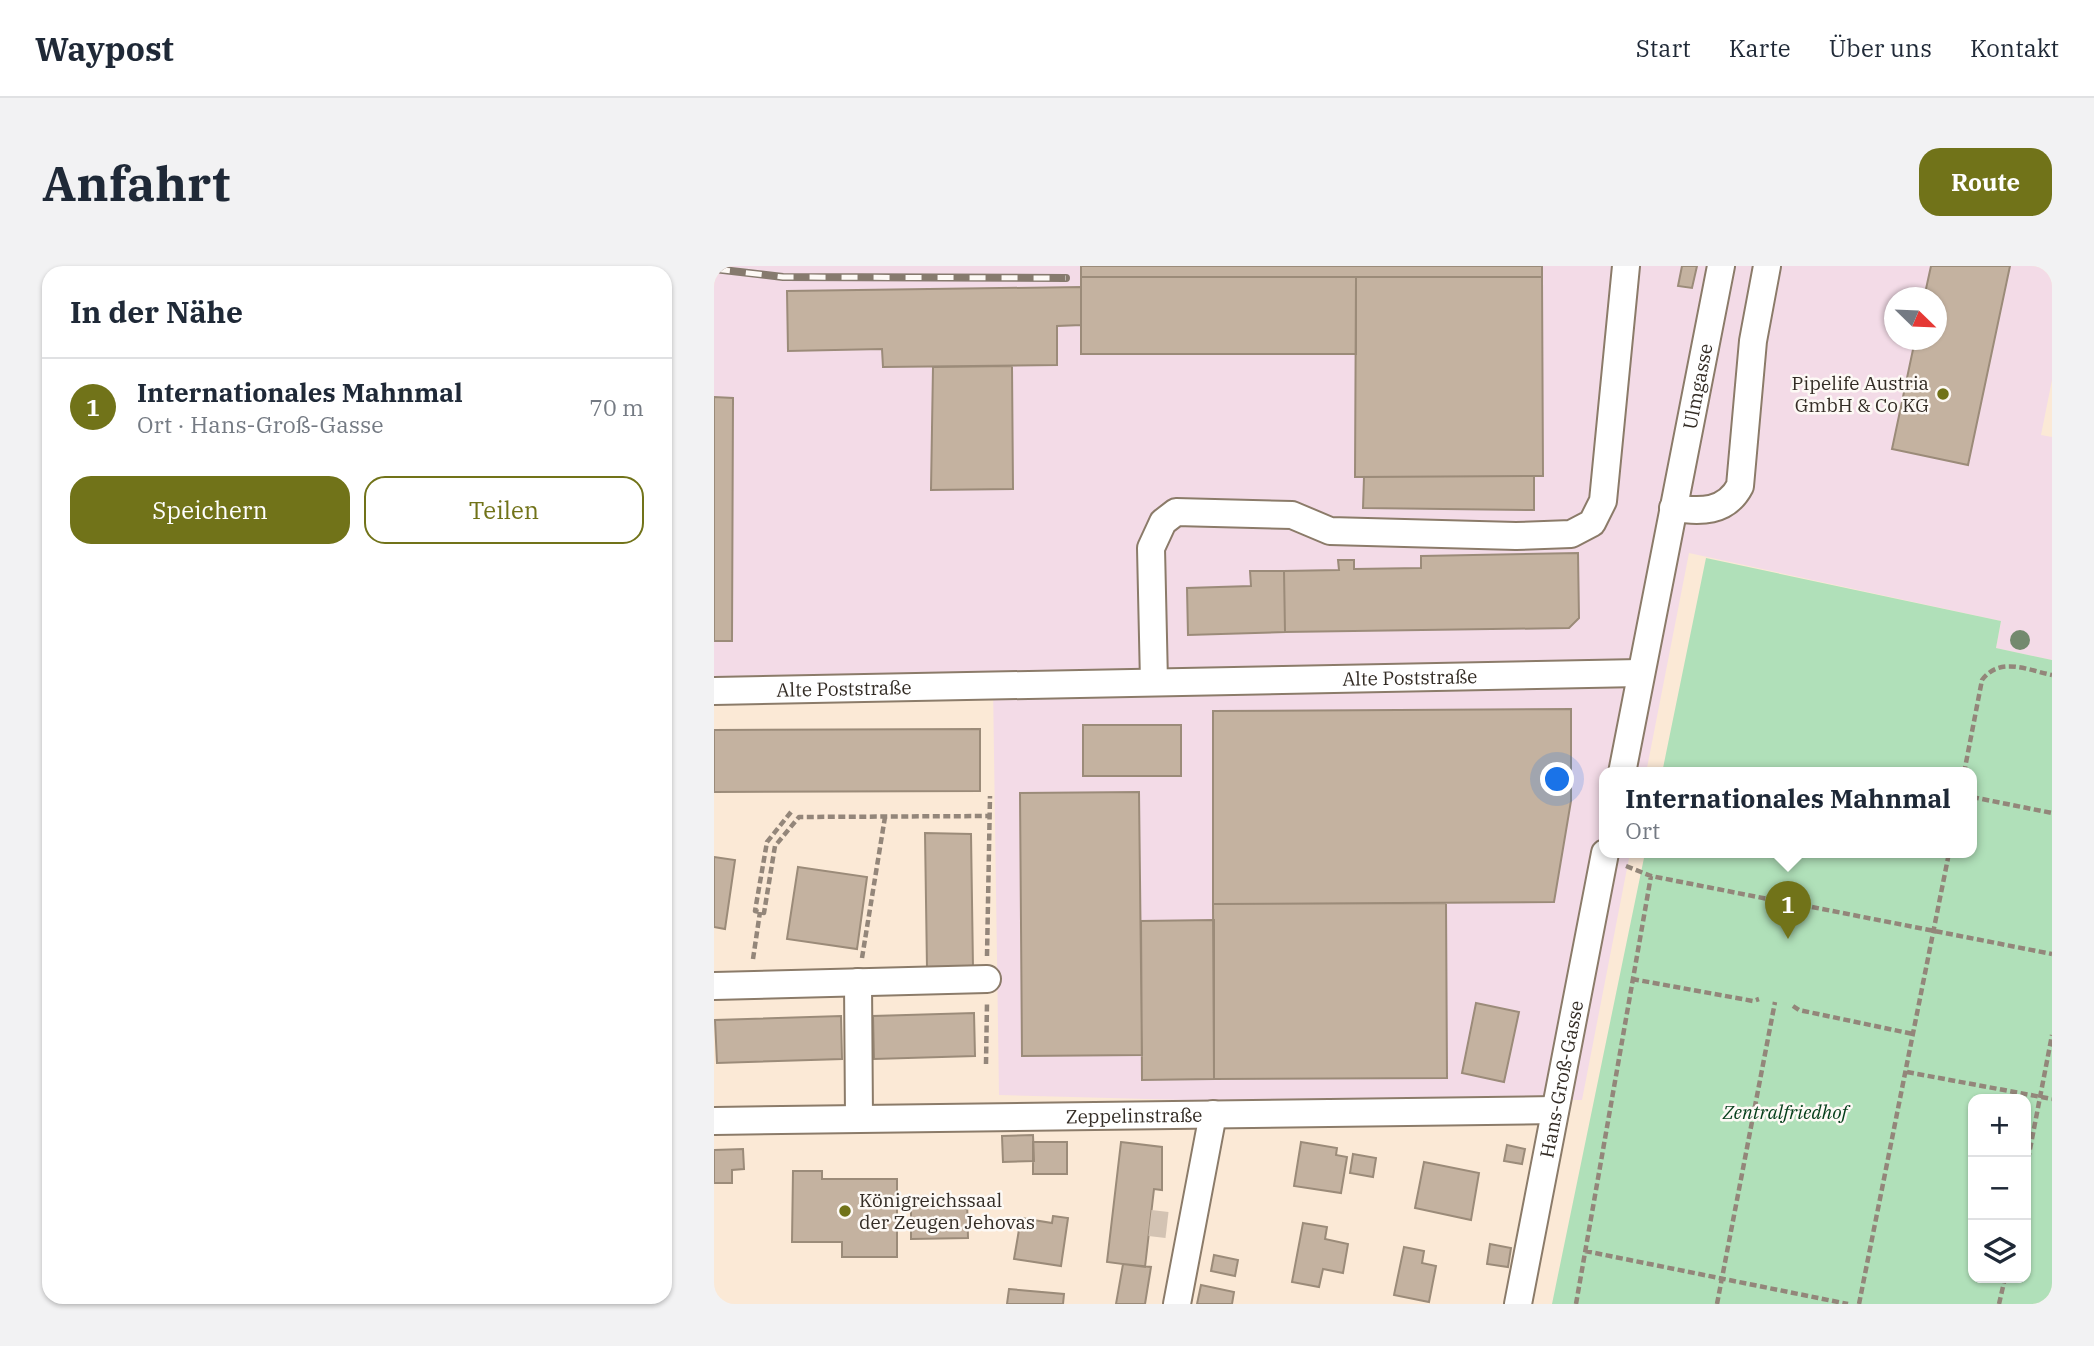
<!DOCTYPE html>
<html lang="de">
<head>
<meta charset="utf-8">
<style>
	body { margin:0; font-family:"IBM Plex Serif",serif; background:#f2f2f3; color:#1f2937 }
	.controls { position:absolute; right:21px; bottom:21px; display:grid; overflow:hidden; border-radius:14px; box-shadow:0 2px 5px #0004 }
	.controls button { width:63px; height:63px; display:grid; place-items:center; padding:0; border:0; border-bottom:2px solid #e0e1e3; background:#fff; color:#1f2937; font:35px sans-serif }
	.compass { position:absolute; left:1170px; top:21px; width:63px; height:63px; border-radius:50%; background:#fff; box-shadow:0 2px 5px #0004; rotate:113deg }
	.you { position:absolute; left:844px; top:514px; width:24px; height:24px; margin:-18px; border:5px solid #fff; border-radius:50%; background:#1a73e8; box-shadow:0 0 0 10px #1a73e833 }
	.badge { display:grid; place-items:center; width:46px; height:46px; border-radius:50%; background:#717319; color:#fff; font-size:23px; font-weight:700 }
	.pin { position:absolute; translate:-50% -58px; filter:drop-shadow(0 2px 4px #0008) }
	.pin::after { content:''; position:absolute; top:37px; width:24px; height:21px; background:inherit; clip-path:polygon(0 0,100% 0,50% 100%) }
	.popup { position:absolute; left:885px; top:501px; width:378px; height:91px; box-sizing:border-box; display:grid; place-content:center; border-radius:14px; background:#fff; filter:drop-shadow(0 2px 5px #0005); font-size:23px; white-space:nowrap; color:#747a83 }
	.popup b { font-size:26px; color:#1f2937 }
	.popup::after { content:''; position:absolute; left:50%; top:100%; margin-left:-14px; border:14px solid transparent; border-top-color:#fff }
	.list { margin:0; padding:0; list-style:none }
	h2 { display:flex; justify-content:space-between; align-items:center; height:91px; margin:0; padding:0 28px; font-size:30px }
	h2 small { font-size:23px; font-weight:400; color:#747a83 }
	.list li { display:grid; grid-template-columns:46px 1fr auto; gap:21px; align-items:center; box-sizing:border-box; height:98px; padding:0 28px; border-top:2px solid #e0e1e3 }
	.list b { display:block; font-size:26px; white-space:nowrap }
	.list p { margin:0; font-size:23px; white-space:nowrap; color:#747a83 }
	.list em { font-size:23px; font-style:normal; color:#747a83 }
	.actions { display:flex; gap:14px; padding:21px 28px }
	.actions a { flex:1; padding:16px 0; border:2px solid #717319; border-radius:21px; text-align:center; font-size:24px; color:#717319 }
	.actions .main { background:#717319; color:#fff }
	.icon { flex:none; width:38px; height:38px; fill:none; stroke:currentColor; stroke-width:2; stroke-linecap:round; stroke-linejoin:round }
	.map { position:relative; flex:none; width:1338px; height:1038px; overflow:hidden; border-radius:21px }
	header { display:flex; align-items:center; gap:42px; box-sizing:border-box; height:98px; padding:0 35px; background:#fff; border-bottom:2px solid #e0e1e3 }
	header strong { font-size:33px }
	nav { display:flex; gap:38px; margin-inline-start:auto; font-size:24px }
	.intro { display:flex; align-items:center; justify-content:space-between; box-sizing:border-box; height:168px; padding:0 42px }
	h1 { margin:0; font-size:49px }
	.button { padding:18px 32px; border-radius:21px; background:#717319; color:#fff; font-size:24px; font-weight:700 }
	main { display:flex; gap:42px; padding:0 42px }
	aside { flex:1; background:#fff; border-radius:21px; box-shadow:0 2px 5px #0004 }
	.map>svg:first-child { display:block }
	.industrial { fill:#f3dbe7; fill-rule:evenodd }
	.green { fill:#b0e0b9; fill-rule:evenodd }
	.building { fill:#c4b2a0; stroke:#9b8b79; stroke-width:2 }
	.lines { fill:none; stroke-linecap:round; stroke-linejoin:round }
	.minor-tunnel { stroke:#d3c3b3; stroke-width:26; stroke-dasharray:26 13; stroke-linecap:butt }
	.minor-casing { stroke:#8b7b69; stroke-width:30 }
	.path { stroke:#93867a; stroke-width:4.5; stroke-dasharray:7 3.5; stroke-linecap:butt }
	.minor { stroke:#fff; stroke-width:26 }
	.rail-casing { stroke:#867a6e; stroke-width:8 }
	.rail { stroke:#fdf9f5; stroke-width:5; stroke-dasharray:16; stroke-linecap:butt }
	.tree { fill:#738a6e }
	.poi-dot { fill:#717319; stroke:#fdf9f5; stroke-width:2.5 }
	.labels { text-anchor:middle; stroke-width:5; stroke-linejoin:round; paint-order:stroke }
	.poi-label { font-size:19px; fill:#332c25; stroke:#fdf9f5; text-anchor:end }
	.street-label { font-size:19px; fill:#332c25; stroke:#fdf9f5 }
	.park-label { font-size:19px; font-style:italic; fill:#033d19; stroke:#fdf9f5 }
</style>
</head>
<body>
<header>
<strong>Waypost</strong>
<nav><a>Start</a><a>Karte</a><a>Über uns</a><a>Kontakt</a></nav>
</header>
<div class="intro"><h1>Anfahrt</h1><a class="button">Route</a></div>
<main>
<aside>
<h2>In der Nähe<small></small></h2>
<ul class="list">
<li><span class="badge">1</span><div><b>Internationales Mahnmal</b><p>Ort · Hans-Groß-Gasse</p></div><em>70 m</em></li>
</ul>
<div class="actions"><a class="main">Speichern</a><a>Teilen</a></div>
</aside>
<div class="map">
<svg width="1338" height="1038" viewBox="0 0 1338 1038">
	<rect width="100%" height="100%" fill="#fbe9d6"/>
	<path class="industrial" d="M0,0h1338v114l-11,55 11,2v223l-56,-12 5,-27 -312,-68 -43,220h-42v80h26l-48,247h-399l-184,-5 -6,-410 -279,6zM1181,32h42v42h-42z"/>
	<path class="green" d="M992,292l295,63 -5,27 56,12v644h-500l93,-451h327v-80h-310zM1259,833h53v179h-53z"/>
	<path class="building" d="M367,0h461v11h-461z
		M968,0h15l-5,22 -14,-2z
		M1217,0h79l-42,199 -76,-16 23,-109h22v-42h-13z
		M367,11h275v77h-275z
		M642,11h186l1,199 -188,1z
		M367,21v38l-24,1v39l-174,2 -1,-18 -94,2 -1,-60z
		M298,100l1,123 -82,1 2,-123z
		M0,131l19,1 -1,243h-18z
		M820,210v34l-171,-2 1,-31z
		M864,287l1,65 -10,10 -284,4 -1,-61 55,-1 -1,-10h16v9l67,-1v-12z
		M536,305h34l1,61 -97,3 -1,-47 64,-2z
		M857,443v92l-17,101 -341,2v-193z
		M369,459h98v51h-98z
		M266,463v62l-266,1v-62z
		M425,526l3,263 -120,1 -2,-263z
		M211,567l46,1 2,134h-46z
		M0,591l21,3 -10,69 -11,-2z
		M84,601l69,10 -10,72 -70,-10z
		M732,637l1,175 -233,1 -1,-175z
		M500,654v159l-72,1 -1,-159z
		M762,737l43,9 -15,70 -42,-9z
		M260,747l1,43 -101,3 -1,-43z
		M127,750l1,43 -125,4 -2,-43z
		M319,869l1,26 -31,1 -1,-26z
		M319,876h34v32h-34z
		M407,876l41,5v43l-8,-1 -9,78 -38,-5z
		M587,876l36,6 -1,7 11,2 -6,36 -47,-7z
		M793,879l18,4 -3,15 -18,-3z
		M29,883l1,20 -12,1v13h-18v-33z
		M639,888l23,4 -3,19 -23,-4z
		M710,896l55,11 -8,47 -56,-12z
		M79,905h29v8h75v78h-55v-15h-50z
		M253,933l1,39 -57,1v-39z
		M339,950l15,2 -7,48 -47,-7 7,-41 31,5z
		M589,957l24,4 -2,12 23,5 -5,29 -20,-4 -4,18 -27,-5z
		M776,978l21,4 -3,19 -21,-3z
		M690,981l20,4 -2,12 14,3 -7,36 -35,-7z
		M500,989l24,5 -3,16 -24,-5z
		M409,998l28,3 -6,37h-29z
		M487,1019l33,7 -2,12h-35z
		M295,1023l55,5 -1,10h-56z"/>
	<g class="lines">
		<path class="minor-tunnel" d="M436,957l17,2"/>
		<defs>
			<g id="minor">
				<path d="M959,242c27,4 53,5 67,-22l13,-145 14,-75"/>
				<path d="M440,416l-3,-134 12,-26 13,-10 116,3 38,16 186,5 55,-2 21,-11 11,-22 23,-235"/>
				<path id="s1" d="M0,425l926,-18"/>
				<path id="s2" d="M908,507l99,-507"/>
				<path d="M144,716l1,135"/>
				<path d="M0,720l273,-7"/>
				<path id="s3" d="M0,855l841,-11"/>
				<path d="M463,1038l36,-190"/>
				<path id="s4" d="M804,1038l87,-451"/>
			</g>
		</defs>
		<use href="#minor" class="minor-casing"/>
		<path class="path" d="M1250,507l18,-93c18,-24 45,-10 70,-5
			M1258,531l80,16
			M77,546l-24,30 -12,69 9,2 11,-67 24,-29 190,-1
			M912,600l25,10 127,25
			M1098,641l240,47
			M273,690l3,-160
			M148,692l23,-141
			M39,693l7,-47
			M918,713l121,22 6,-2
			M1079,740l6,4 114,24
			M272,798l1,-61
			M1193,806l145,27
			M1312,904l26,-135
			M871,985l263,53
			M862,1038l75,-428
			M1003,1038l58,-302
			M1145,1038l90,-451
			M1285,1038l6,-26"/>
		<use href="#minor" class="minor"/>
		<defs>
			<path id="rail" d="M0,3l69,8 283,1"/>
		</defs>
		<use href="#rail" class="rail-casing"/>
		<use href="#rail" class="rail"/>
	</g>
	<circle class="tree" cx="1306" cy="374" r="10"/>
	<g class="poi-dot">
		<circle cx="1229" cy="128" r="7"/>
		<circle cx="131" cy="945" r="7"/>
	</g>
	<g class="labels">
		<g class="poi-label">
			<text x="1215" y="124">Pipelife Austria<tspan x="1215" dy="22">GmbH &amp; Co KG</tspan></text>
			<text x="145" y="941" text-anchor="start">Königreichssaal<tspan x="145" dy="22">der Zeugen Jehovas</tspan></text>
		</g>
		<g class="street-label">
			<text dy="7" stroke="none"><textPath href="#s2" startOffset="394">Ulmgasse</textPath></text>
			<text dy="7" stroke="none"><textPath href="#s1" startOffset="696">Alte Poststraße</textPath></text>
			<text dy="7" stroke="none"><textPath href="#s1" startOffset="130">Alte Poststraße</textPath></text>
			<text dy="7" stroke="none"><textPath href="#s4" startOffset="229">Hans-Groß-Gasse</textPath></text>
			<text dy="7" stroke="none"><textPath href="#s3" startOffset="420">Zeppelinstraße</textPath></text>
		</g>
		<g class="park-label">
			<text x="1071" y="853">Zentralfriedhof</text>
		</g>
	</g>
</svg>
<div class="controls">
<button>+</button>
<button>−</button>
<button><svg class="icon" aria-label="layers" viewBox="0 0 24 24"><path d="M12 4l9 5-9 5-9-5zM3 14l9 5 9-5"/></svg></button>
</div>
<svg class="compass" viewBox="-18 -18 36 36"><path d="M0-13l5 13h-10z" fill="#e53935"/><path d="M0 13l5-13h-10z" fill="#747a83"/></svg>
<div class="you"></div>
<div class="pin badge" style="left:1074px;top:673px">1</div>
<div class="popup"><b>Internationales Mahnmal</b>Ort</div>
</div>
</main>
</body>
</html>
